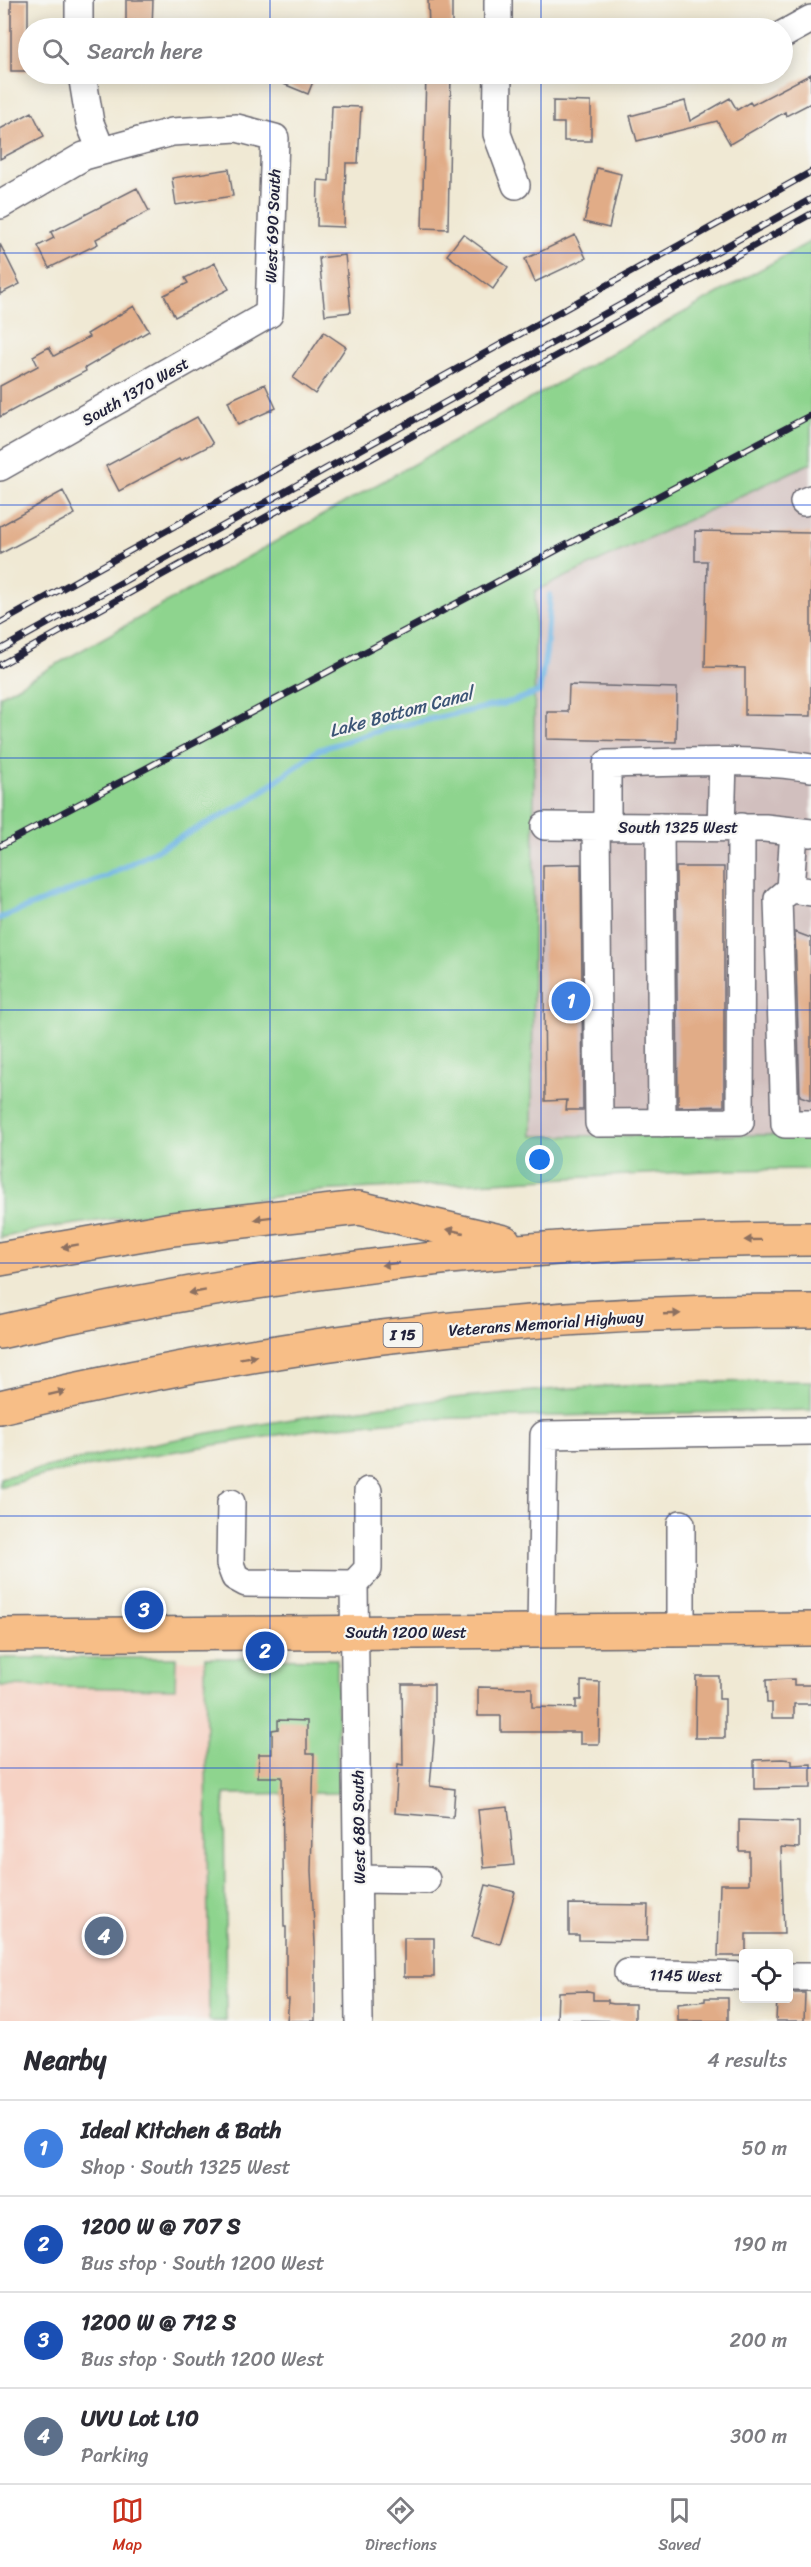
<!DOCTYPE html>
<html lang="en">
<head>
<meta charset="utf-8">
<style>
	body { margin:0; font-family:Sriracha,sans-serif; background:#f2f2f3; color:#2b2b33 }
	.controls { position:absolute; right:18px; bottom:18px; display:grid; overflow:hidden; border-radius:6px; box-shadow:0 3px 15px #0003 }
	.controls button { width:54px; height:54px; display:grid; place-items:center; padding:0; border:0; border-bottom:2px solid #e1e1e2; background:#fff; color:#2b2b33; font:30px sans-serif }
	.you { position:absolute; left:540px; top:1160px; width:21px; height:21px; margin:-15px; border:4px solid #fff; border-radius:50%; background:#1a73e8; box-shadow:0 0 0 9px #1a73e833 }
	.badge { display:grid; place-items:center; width:39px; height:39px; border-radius:50%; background:#c8321e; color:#fff; font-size:20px; font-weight:700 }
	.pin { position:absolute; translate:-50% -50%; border:3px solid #fff; box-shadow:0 2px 6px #0006 }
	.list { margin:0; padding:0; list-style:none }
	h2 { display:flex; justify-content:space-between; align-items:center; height:78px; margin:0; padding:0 24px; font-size:26px }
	h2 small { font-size:20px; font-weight:400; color:#7c7c81 }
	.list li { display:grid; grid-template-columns:39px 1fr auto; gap:18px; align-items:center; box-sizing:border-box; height:96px; padding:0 24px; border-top:2px solid #e1e1e2 }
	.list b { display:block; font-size:22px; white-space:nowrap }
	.list p { margin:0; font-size:20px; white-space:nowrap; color:#7c7c81 }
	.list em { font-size:20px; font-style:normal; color:#7c7c81 }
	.icon { flex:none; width:33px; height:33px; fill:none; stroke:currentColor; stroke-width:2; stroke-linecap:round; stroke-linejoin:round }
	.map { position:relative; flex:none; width:811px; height:2021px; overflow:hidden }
	.search { position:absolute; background:#fff; box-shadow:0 3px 15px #0003; left:18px; right:18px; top:18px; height:66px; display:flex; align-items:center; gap:15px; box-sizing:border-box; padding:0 21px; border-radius:33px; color:#7c7c81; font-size:22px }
	.sheet { height:462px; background:#fff }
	nav { display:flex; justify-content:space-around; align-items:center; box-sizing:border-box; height:84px; border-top:2px solid #e1e1e2; background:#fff; font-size:16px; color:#7c7c81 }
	nav a { display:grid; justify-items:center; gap:3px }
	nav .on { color:#c8321e }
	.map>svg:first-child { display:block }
	.built { fill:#f6d2c4 }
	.industrial { fill:#d1bfbe }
	.green { fill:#8ed48e; stroke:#587b64; stroke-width:1.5 }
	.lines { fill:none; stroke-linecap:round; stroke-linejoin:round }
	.stream { stroke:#6cb4e3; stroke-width:6 }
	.building { fill:#e1ac87 }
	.minor-casing { stroke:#6a6871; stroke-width:30 }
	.major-casing { stroke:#6a6871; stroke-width:36 }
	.highway-casing { stroke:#6a6871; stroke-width:36 }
	.minor { stroke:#fff; stroke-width:27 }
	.major { stroke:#f7be87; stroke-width:33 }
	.highway { stroke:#f7be87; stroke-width:33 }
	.rail-casing { stroke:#22223b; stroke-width:7 }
	.rail { stroke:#f6f6f2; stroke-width:4.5; stroke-dasharray:14; stroke-linecap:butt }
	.oneway { fill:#8c7061 }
	.grid { fill:none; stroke:#1d4ed8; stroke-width:1.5; stroke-opacity:0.55 }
	.labels { text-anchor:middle; stroke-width:4.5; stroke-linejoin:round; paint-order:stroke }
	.shield { fill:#f6f6f2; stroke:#626272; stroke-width:1.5 }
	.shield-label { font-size:15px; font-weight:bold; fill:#22223b }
	.street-label { font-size:16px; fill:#22223b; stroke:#f6f6f2 }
	.water-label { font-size:18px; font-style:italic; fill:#3c5576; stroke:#f6f6f2 }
</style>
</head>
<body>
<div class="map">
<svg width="811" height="2021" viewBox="0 0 811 2021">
	<rect width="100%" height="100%" fill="#f6f6f2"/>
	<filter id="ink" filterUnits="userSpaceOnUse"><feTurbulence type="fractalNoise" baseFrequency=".0167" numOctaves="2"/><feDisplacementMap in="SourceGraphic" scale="12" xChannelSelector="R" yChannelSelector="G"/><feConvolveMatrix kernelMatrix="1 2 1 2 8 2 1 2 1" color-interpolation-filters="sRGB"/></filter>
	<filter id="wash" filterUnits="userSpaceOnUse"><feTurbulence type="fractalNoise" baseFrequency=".008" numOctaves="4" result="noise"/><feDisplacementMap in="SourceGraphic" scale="24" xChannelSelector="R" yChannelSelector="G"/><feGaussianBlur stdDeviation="1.35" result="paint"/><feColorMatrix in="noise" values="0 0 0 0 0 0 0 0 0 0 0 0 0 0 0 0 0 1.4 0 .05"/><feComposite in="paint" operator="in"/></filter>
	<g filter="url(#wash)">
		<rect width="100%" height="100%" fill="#f0e9d4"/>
		<path class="built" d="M337,1659l1,134 -114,1 2,227h-226v-359z"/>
		<path class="industrial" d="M811,463v672l-279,1 3,-546z"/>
		<path class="green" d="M811,241v222l-276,128 -3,545 279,-1v34l-87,1 -407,21 -277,38 -40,9v-542z
			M811,1381v29l-389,9 -95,8 -181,29 -93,17 -53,14v-9c264,-66 539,-99 811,-97z
			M0,1658h176l-1,31 -175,-3z
			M205,1658l132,1 1,134 -114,1 2,227h-17z"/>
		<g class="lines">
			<path class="stream" d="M0,918l107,-42 141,-74 70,-52 66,-21 127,-27 28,-10 7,-40 4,-57"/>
		</g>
		<g id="blocks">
			<path class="building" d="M11,0h17v71h-17z
				M126,0h27l-1,28h-26z
				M428,0h24v28h-23z
				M259,74h57l-8,20z
				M426,74h25l-3,155 -26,-1z
				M811,74v29l-25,13 -1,-4 -55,32 -13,-23 -80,20 -7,-25 55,-15 5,20 40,-23 7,12 13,-8 2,3z
				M553,101l38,1v39h-27v-18h-11z
				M332,106l29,1 -3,56h-12l-2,64 -27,-1 1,-46 11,1z
				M32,112l12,24 -44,23v-30z
				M597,168l24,6 -12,54 -25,-6z
				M229,169l4,27 -57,9 -4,-27z
				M137,188l12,23 -53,28 2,5 -49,24 -11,-22 16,-8 -3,-6z
				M463,234l45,33 -15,22 -46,-34z
				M575,235l11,23 -51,24 -10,-23z
				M0,244l20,40 -20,10z
				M345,255l6,57 -26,3 -6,-57z
				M215,263l14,26 -54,28 -11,-22 24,-12 -3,-5z
				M134,306l15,25 -64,37 1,3 -86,46v-31l38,-20 -5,-10 16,-9 5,9 35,-19 -2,-3z
				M324,332l22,15 -31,47 -22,-16z
				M265,384l11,24 -38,17 -10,-24z
				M197,417l16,27 -33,17 -1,-2 -60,32 -13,-25z
				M63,491l12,23 -75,40v-28z
				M695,531l116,2v183l-66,-1v-47l-40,-1 2,-106h-12z
				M569,685l108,3 -1,54 -129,-3v-27h21z
				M581,864l2,246h-17l1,-10 -22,1 -2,-236z
				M676,867h48v239l-46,1z
				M795,932l16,6v162l-11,-4z
				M696,1676h23v23h6v39h-30z
				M794,1679v6h17v19h-17v14h-22v-15h-5l-1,-23z
				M581,1681l19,1 -1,62h-19v-12h-79v-16h-23v-29l54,1v19l44,1v-8h5z
				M402,1684h32v56l-4,46 25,3 -2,29 -58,-5 3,-49 5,1z
				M278,1720l29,1v33h7l-3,117 4,72v78h-28l2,-22h-3v-72h-2l-2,-150h-24l1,-23h13v-24l6,-1z
				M782,1759l10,1v5l19,-1v24l-57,1v-29z
				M508,1807l6,58 -30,3 -6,-58z
				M739,1820l60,2v26l-18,-1 3,87h-38v19h-2v3h-26l2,-72h29v-33h-10z
				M486,1885l29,7 -15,52 -28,-7z
				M569,1904l79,1 -1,36 -68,-1v-5h-10z
				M404,1938h30v39h-30z
				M588,1991l5,1v8h15v3l6,1h21v17l-78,-1 1,-28z
				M789,1993h16l-1,28h-28l1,-23h12z
				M705,1998h23v23h-50v-17l27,-3z"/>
		</g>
	</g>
	<g filter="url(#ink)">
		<use href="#blocks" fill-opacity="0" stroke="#6a6871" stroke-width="1.5"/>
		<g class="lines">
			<defs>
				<path id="minor" d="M79,28v-28
					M498,28v-28
					M782,35l29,-16
					M82,74l8,49 11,27
					M498,74l-1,60 19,51
					M0,205l84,-49 88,-24 65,-4 38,10 -6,176 -269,153
					M804,502l7,-3
					M545,826l220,2 46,5
					M596,826l3,297 141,-1 1,-295
					M607,826v-62c68,-1 137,-7 204,4
					M660,827l2,296
					M721,827l2,-65
					M794,831l-4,58 21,3
					M790,889l-12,10 7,225h26
					M231,1503l-1,61 5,13 11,6 108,1
					M681,1630v-106
					M541,1631l3,-196 267,-4
					M359,1879l67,1
					M628,1973l116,3
					M788,1977h23
					M359,2021l-5,-437 14,-15v-78"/>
				<path id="major" d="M0,1635l811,-6"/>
				<path id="highway" d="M0,1259l172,-30 187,-21 145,34
					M0,1332c266,-62 538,-93 811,-93
					M0,1407c265,-64 538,-97 811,-96"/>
			</defs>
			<use href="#minor" class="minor-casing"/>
			<use href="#major" class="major-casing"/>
			<use href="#highway" class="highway-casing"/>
			<use href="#minor" class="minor"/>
			<use href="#major" class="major"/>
			<use href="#highway" class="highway"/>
			<defs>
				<path id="rail" d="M0,623l811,-451
					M0,650l811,-451
					M0,665l811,-451
					M0,846l811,-431"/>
			</defs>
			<use href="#rail" class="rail-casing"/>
			<use href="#rail" class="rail"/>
		</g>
		<defs><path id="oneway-solid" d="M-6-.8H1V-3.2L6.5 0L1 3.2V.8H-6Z" transform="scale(1.5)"/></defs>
		<g class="oneway">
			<use href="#oneway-solid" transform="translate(263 1218) rotate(173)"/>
			<use href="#oneway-solid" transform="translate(455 1231) rotate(-167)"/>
			<use href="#oneway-solid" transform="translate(753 1240) rotate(179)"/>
			<use href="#oneway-solid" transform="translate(70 1246) rotate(170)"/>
			<use href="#oneway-solid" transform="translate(390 1264) rotate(173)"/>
			<use href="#oneway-solid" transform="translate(197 1292) rotate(170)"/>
			<use href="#oneway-solid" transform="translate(672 1314) rotate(-2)"/>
			<use href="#oneway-solid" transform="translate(248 1357) rotate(-10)"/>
			<use href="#oneway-solid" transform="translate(57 1393) rotate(-13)"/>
		</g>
	</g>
	<path class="grid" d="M270,0v28M541,0v28M270,74v1947M541,74v1947M0,253h811M0,505h811M0,758h811M0,1010h811M0,1263h811M0,1516h811M0,1768h811"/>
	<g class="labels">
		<rect class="shield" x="383.5" y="1323" width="39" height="24" rx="4.5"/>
		<g class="shield-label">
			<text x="403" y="1340">I 15</text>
		</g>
		<g class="street-label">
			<text transform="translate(272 226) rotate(-88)" y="6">West 690 South</text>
			<text transform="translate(135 391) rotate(-30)" y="6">South 1370 West</text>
			<text x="678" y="833">South 1325 West</text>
			<text transform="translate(546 1323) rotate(-4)" y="6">Veterans Memorial Highway</text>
			<text x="406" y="1638">South 1200 West</text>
			<text transform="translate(358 1827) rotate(-91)" y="6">West 680 South</text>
			<text transform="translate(686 1975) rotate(1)" y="6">1145 West</text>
		</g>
		<g class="water-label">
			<text transform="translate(401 712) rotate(-15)" y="6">Lake Bottom Canal</text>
		</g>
	</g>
</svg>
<div class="controls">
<button><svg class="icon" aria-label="locate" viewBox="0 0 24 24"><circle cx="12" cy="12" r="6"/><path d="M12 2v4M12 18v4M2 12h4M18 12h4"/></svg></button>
</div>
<div class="you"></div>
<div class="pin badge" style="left:571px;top:1001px;background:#3f7fe0">1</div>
<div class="pin badge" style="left:265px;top:1651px;background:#1a4fb4">2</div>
<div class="pin badge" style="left:144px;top:1610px;background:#1a4fb4">3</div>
<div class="pin badge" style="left:104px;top:1936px;background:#5c6f8a">4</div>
<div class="search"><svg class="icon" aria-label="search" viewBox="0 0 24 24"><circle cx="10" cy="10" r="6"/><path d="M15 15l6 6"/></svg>Search here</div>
</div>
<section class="sheet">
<h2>Nearby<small>4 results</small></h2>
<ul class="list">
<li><span class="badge" style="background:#3f7fe0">1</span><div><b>Ideal Kitchen &amp; Bath</b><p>Shop · South 1325 West</p></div><em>50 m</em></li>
<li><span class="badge" style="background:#1a4fb4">2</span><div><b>1200 W @ 707 S</b><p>Bus stop · South 1200 West</p></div><em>190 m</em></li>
<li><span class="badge" style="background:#1a4fb4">3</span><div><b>1200 W @ 712 S</b><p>Bus stop · South 1200 West</p></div><em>200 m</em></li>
<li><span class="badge" style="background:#5c6f8a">4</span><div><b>UVU Lot L10</b><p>Parking</p></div><em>300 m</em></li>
</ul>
</section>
<nav>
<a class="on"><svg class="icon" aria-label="map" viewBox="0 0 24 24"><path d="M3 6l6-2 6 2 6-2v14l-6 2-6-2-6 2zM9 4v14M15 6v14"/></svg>Map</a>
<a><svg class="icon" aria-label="directions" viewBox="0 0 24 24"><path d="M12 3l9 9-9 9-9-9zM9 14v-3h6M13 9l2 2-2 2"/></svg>Directions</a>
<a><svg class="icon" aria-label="saved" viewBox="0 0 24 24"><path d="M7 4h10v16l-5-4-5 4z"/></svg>Saved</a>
</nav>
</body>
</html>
